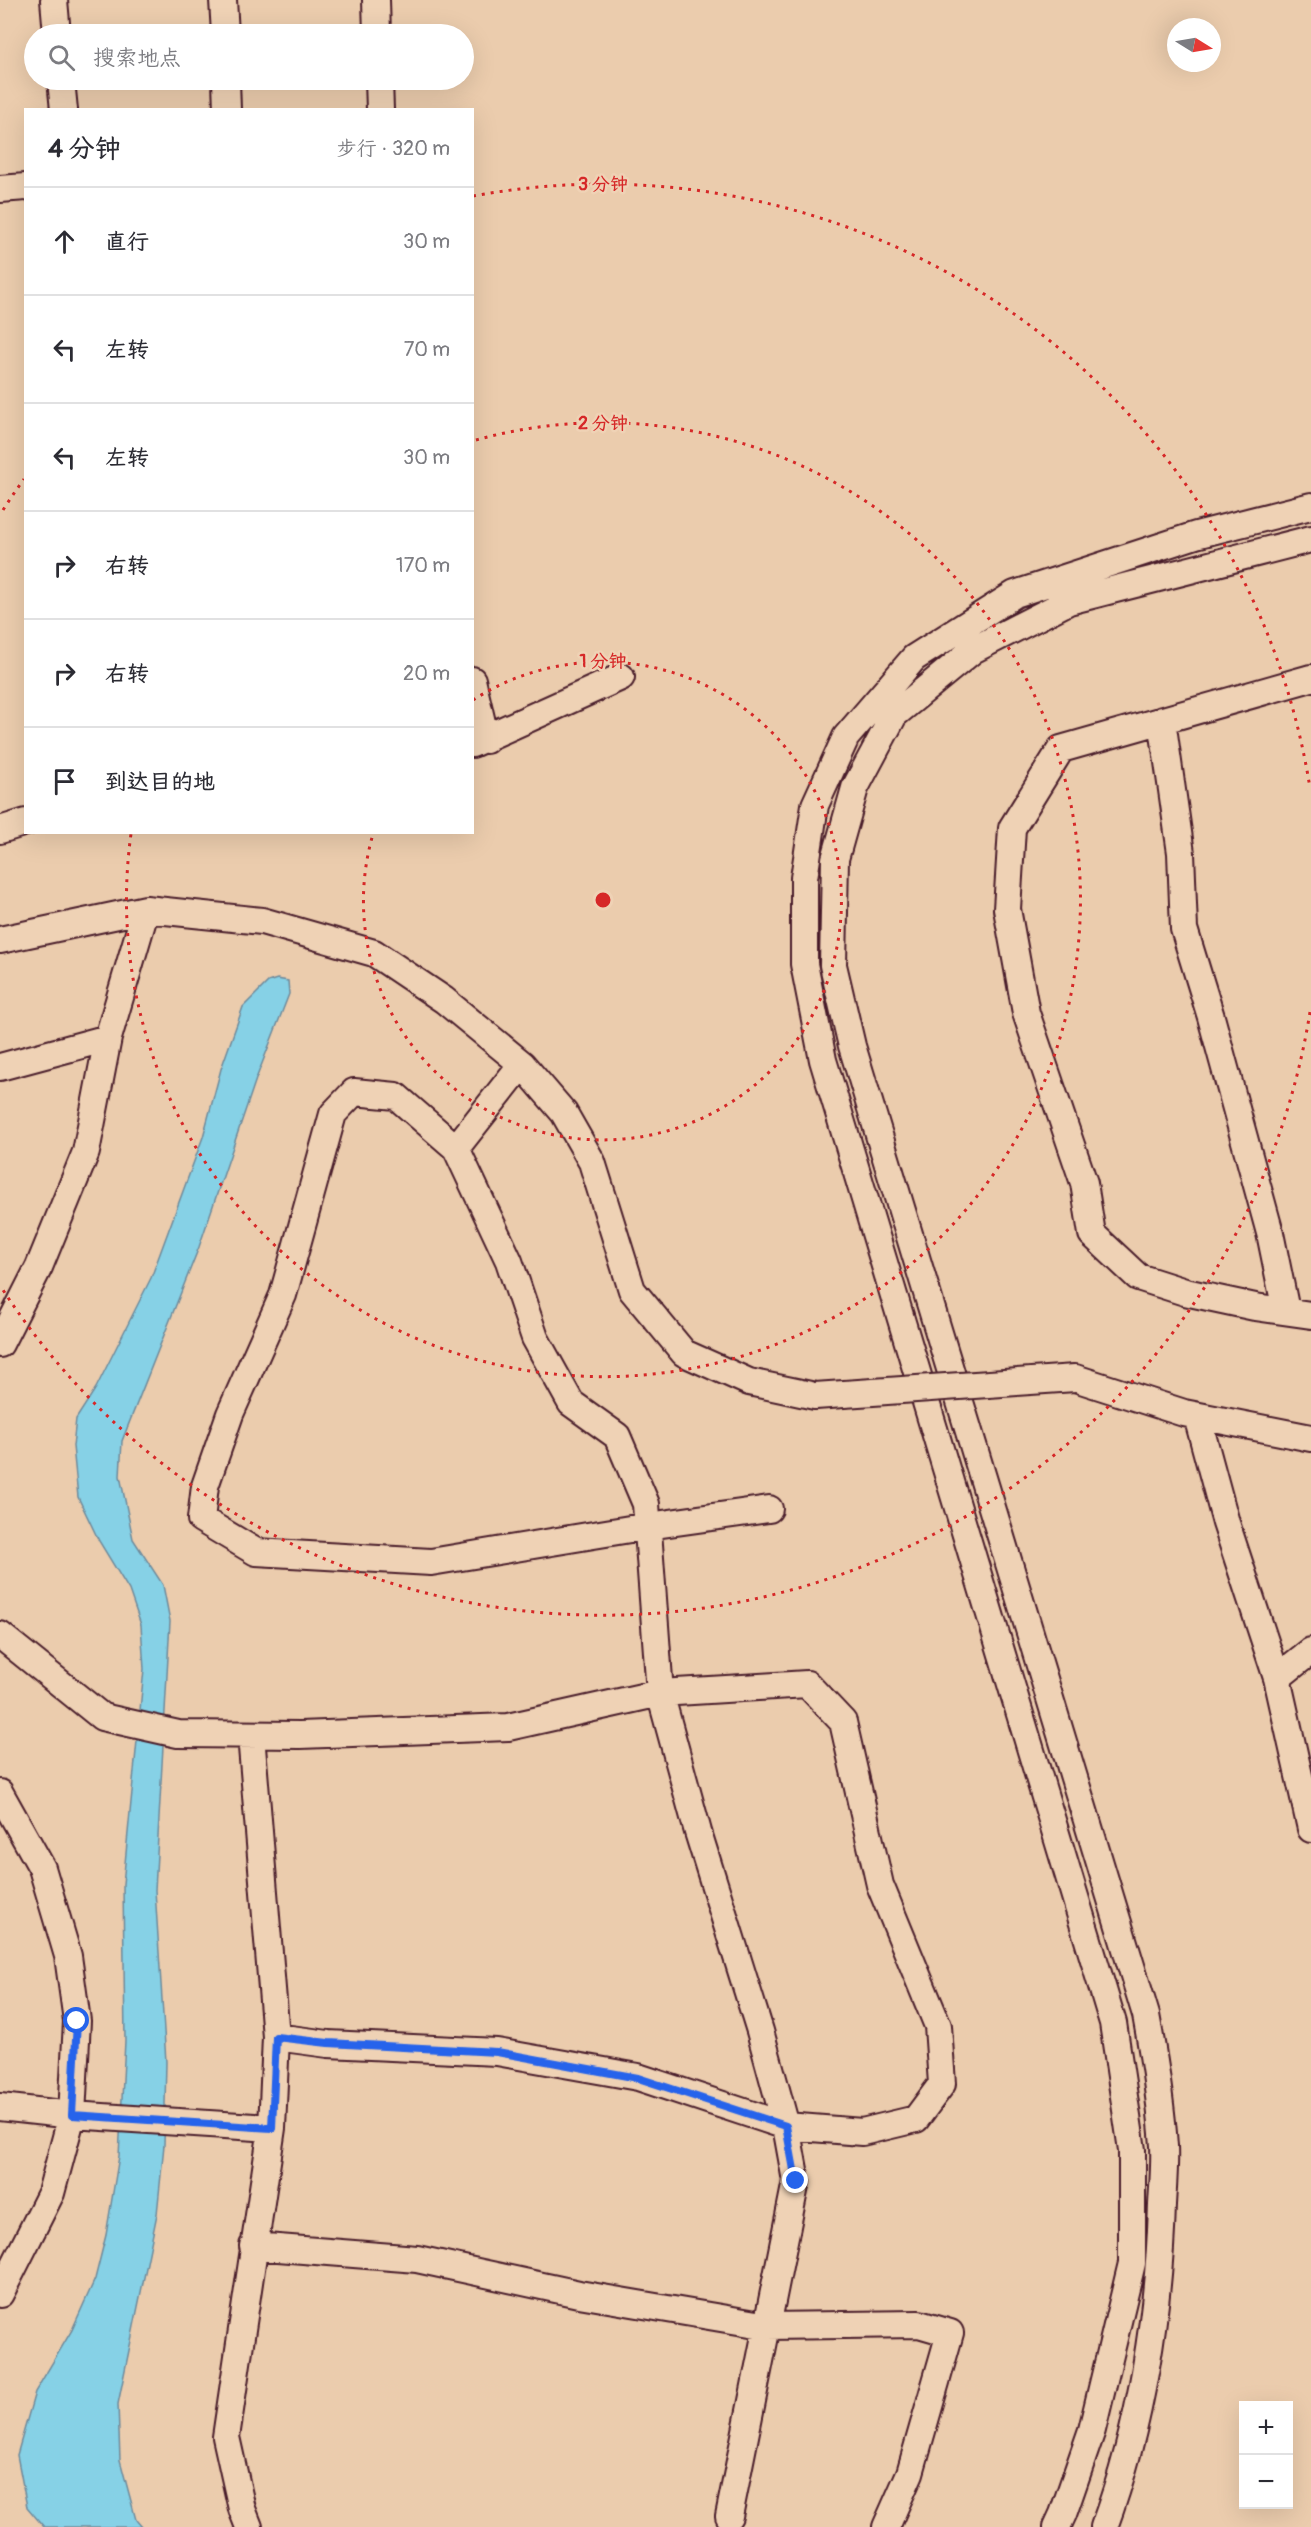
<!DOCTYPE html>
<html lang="zh">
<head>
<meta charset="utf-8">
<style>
	body { margin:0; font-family:Pangolin,"LXGW WenKai TC",sans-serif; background:#f7f7f7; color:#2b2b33 }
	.controls { position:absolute; right:18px; bottom:18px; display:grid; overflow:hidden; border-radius:0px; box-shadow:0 6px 24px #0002 }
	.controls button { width:54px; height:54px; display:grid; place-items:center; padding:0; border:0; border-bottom:2px solid #e1e1e2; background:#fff; color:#2b2b33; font:30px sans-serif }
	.compass { position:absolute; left:1167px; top:18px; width:54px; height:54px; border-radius:50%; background:#fff; box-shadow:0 6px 24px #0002; rotate:101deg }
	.stop { position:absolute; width:18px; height:18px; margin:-14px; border:4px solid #2563eb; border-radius:50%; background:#fff }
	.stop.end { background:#2563eb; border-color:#fff; box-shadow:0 2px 6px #0008 }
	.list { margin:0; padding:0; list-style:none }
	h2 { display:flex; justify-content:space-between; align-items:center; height:78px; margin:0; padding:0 24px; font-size:26px }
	h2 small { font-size:20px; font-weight:400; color:#7c7c81 }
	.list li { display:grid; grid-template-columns:39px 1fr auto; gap:18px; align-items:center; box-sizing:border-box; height:108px; padding:0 24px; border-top:2px solid #e1e1e2 }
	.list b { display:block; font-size:22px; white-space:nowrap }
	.list em { font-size:20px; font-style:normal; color:#7c7c81 }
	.icon { flex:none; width:33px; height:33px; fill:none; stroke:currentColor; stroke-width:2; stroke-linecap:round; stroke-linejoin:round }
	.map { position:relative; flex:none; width:1311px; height:2527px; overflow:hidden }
	.search { position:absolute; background:#fff; box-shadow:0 6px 24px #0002; left:24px; top:24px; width:450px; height:66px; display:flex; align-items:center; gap:15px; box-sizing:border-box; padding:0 21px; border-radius:33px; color:#7c7c81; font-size:22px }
	.panel { position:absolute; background:#fff; box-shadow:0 6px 24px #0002; left:24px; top:108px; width:450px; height:726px; border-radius:0px }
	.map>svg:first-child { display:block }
	.water { fill:#86d1e6; stroke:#6e8a9b; stroke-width:1.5 }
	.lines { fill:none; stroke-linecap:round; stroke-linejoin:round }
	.minor-casing { stroke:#4a1f2b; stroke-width:30 }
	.minor { stroke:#efd2b5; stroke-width:26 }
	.minor-bridge-casing { stroke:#4a1f2b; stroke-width:30; stroke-linecap:butt }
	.minor-bridge { stroke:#efd2b5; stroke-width:26 }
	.route { stroke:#2563eb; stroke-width:8 }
	.ring { fill:none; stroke:#d62828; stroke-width:3; stroke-dasharray:3 6 }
	.centre { fill:#d62828; stroke:#efd2b5; stroke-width:3 }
	.ring-label { font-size:18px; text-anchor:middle; font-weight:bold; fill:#d62828; stroke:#efd2b5; stroke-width:5; stroke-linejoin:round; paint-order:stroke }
</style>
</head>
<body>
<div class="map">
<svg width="1311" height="2527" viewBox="0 0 1311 2527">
	<rect width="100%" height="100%" fill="#ebccad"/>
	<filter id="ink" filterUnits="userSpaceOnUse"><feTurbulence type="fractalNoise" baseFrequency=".0167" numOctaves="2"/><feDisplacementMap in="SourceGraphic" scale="12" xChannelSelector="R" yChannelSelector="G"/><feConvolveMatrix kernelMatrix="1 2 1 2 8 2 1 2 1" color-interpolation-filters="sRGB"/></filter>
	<g filter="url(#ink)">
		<path class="water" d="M277,979l11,2 1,13 -33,85 -57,168 -77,194 -2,35 13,63 30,46 7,36 -15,269 11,172 -2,83 -7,69 -39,190 2,56 16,60 6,7h-98l-17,-20 -10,-52 18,-63 37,-62 23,-51 11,-44 13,-79 6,-115 -2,-157 21,-215 -3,-44 -12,-35 -30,-49 -21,-44 -5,-51 3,-27 20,-31 55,-110 52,-141 18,-68 22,-62 25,-25z"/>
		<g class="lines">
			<defs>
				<path id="minor" d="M54,0l3,34
					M223,0l2,34
					M376,0l1,34
					M61,80l3,30
					M226,80l1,30
					M379,80l1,30
					M0,189l26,-2
					M1311,678l-250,71 -49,79 -5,81 19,104 58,170 8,51 46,43 47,15 70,15 56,8
					M472,680l14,60
					M1162,720l19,133 3,76 27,88 59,216 16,78
					M472,744l149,-67
					M0,830l26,-8
					M0,940l146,-31 116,12 112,32 70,47 78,64 42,49 28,49 40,128 52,63 65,29 66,14
					M522,1064l-66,84 53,113 26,77 36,65 46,33 29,68 14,189 38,139 62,199 26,95 10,55 -67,335
					M0,1067l108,-29
					M456,1148l-60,-52 -42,-4 -21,22 -50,181 -53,119 -25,72 -4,33 55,33 175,10 217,-36 121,-17
					M0,1344l39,-77 47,-115 22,-114 38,-129
					M1075,1378l109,35 127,25
					M1197,1416l29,107 51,155
					M0,1635l102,82 76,17 122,1 208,-8 152,-34 147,-9 36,38 37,163 58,141 4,58 -26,35 -54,13 -76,-6 -148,-49 -141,-25 -169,-8 -52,-7 -4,91 -200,-13 -72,-8
					M1311,1651l-34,27 34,151
					M251,1735l25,302
					M0,1793l42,75 26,88 9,65 -5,94 -21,78 -51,101
					M253,2246l164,13 162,35 189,32 151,-2 31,9 -40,140 -24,54
					M249,2527l-7,-18 -16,-72 46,-309
					M1057,2527l6,-13 29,-84 40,-167v-113l-19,-127 -290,-963 -19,-96v-86l11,-73 31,-68 68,-79 101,-64 181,-59 115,-29
					M1104,2527c37,-100 55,-216 58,-322 1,-20 3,-40 2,-59 -3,-44 -10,-88 -18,-131l-294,-969 -19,-81 2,-106 20,-71 39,-73 79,-65 96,-49 242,-62"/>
			</defs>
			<use href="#minor" class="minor-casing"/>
			<use href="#minor" class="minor"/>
			<defs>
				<path id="minor-bridge" d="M815,1396l260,-18"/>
			</defs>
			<use href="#minor-bridge" class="minor-bridge-casing"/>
			<use href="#minor-bridge" class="minor-bridge"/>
		</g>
	</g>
	<g class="lines" filter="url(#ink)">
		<path class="route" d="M77,2021l-5,94 200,13 4,-91 52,6 169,9 141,26 148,48 10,55"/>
	</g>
	<g class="ring">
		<path d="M473 700A239 239 0 1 1 373 834"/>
		<path d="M476 440A477 477 0 1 1 131 834"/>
		<path d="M1310 1012A716 716 0 0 1 3 1290M3 510A716 716 0 0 1 24 479M473 196A716 716 0 0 1 1310 788"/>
	</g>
	<circle cx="603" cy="900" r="9" class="centre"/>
	<g class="ring-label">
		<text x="603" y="190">3 分钟</text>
		<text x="603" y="429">2 分钟</text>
		<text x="603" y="667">1 分钟</text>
	</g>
</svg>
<div class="controls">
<button>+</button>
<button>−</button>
</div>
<svg class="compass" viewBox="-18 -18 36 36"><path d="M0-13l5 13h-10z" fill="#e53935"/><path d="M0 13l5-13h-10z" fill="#7c7c81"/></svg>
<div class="stop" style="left:77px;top:2021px"></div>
<div class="stop end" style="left:796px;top:2181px"></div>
<div class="search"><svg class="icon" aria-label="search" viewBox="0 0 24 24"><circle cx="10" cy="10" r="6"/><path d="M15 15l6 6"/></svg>搜索地点</div>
<section class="panel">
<h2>4 分钟<small>步行 · 320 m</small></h2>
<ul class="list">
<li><svg class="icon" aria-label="ahead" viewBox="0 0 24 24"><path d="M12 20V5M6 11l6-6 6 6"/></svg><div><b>直行</b></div><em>30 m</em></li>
<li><svg class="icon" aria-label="left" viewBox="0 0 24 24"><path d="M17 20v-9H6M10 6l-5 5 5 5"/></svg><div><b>左转</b></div><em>70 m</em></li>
<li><svg class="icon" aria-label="left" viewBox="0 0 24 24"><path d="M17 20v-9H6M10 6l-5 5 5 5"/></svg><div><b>左转</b></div><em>30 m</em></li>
<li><svg class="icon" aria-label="right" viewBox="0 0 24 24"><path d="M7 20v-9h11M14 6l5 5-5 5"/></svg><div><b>右转</b></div><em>170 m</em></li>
<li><svg class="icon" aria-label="right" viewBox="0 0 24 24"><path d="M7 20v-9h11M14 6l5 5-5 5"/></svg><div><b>右转</b></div><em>20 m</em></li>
<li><svg class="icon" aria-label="arrive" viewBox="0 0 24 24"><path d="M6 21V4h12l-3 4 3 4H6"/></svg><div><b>到达目的地</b></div></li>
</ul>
</section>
</div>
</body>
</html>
